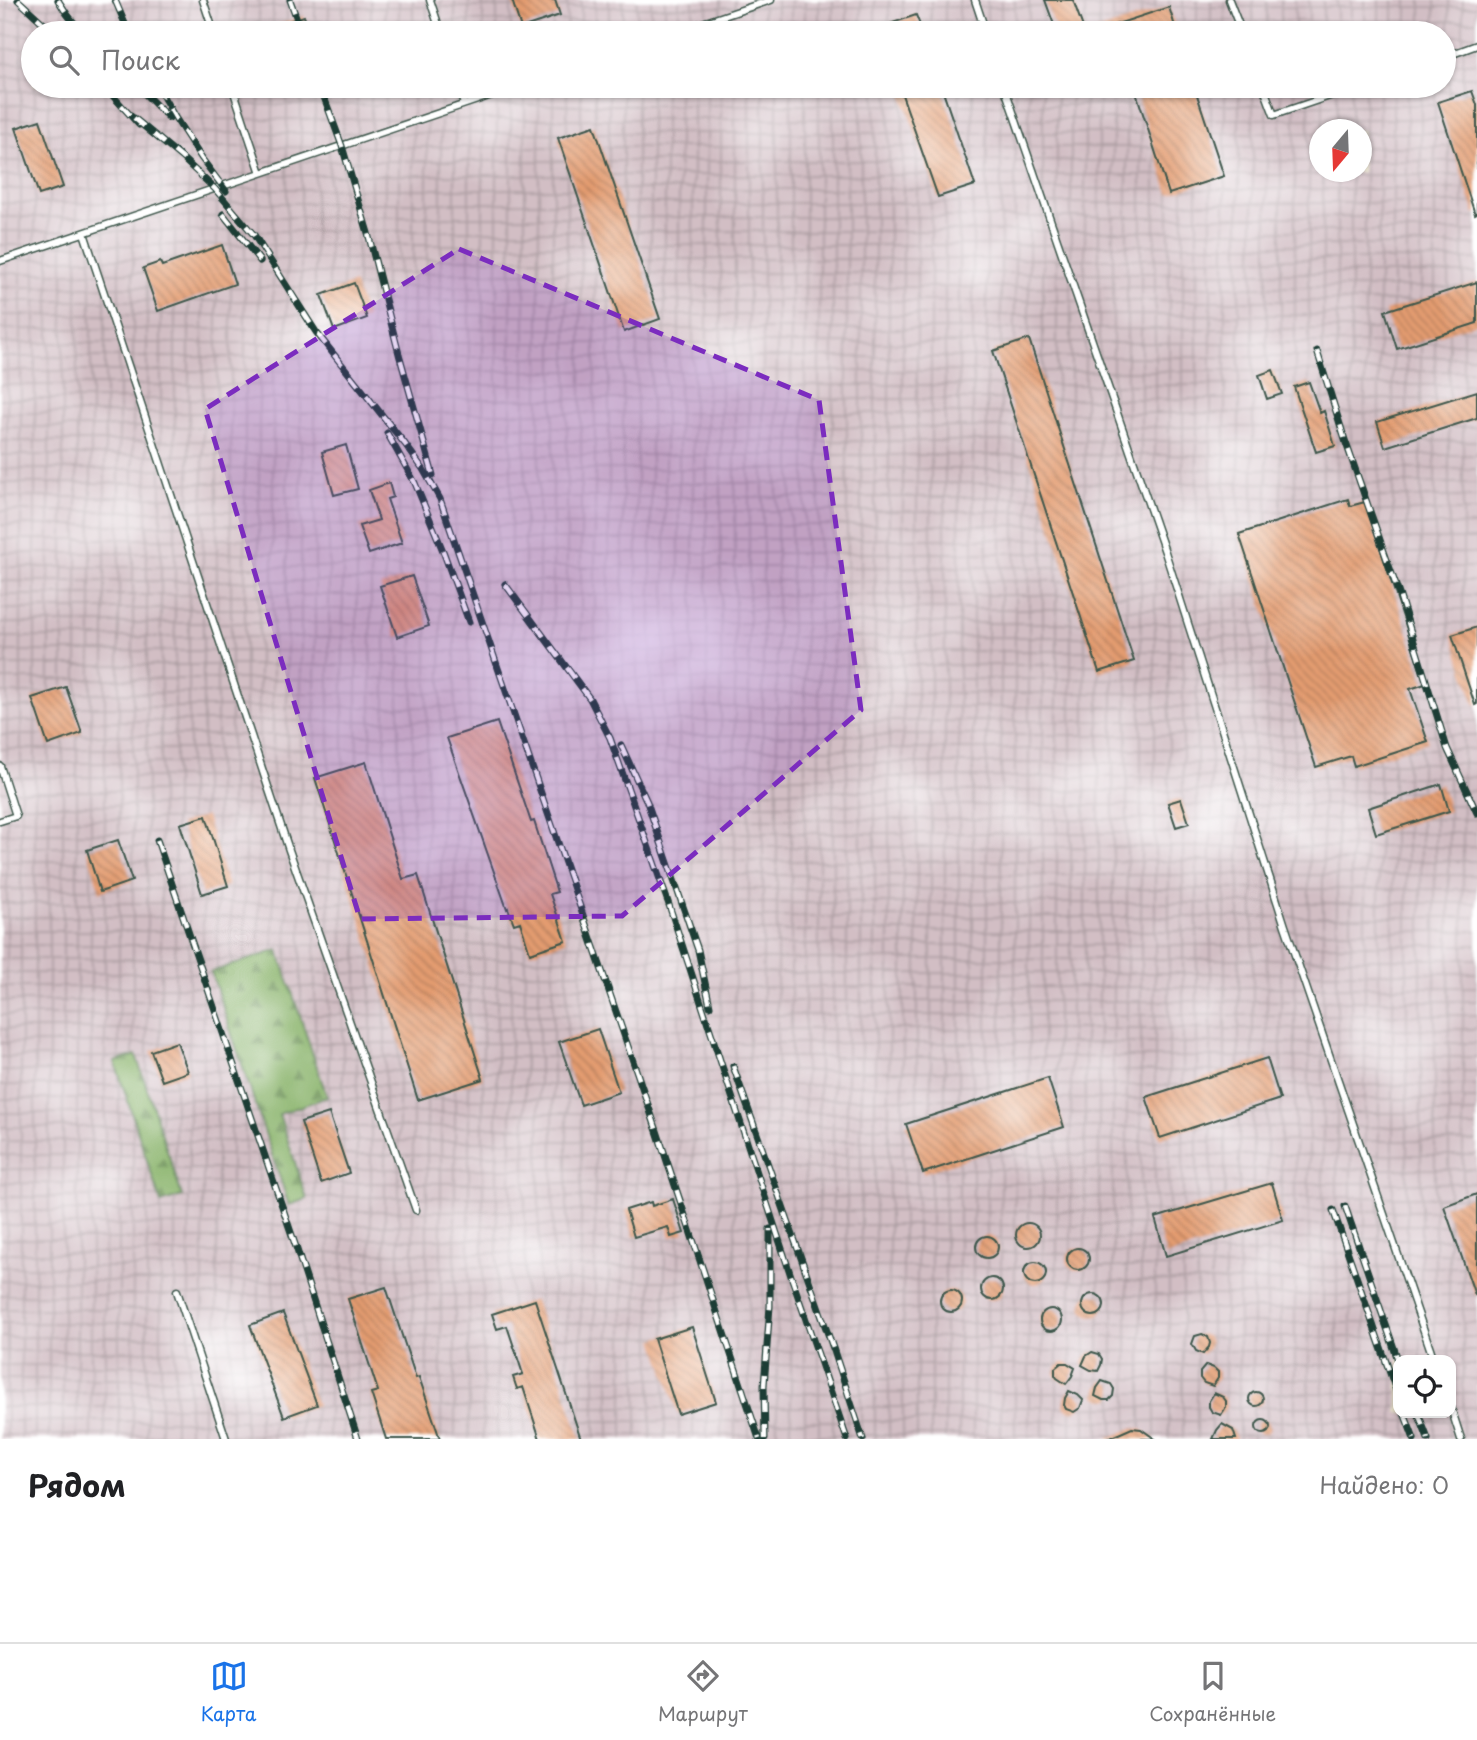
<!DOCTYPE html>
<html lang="ru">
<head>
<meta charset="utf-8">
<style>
	body { margin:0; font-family:"Playpen Sans",sans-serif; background:#f2f2f2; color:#202124 }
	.controls { position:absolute; right:21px; bottom:21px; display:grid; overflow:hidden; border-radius:14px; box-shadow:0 2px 5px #0004 }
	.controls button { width:63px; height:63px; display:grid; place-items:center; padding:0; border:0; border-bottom:2px solid #e0e0e0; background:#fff; color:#202124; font:35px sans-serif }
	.compass { position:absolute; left:1309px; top:119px; width:63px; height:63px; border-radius:50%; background:#fff; box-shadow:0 2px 5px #0004; rotate:199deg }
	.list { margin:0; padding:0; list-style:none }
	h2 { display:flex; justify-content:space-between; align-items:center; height:91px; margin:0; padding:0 28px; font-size:30px }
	h2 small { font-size:23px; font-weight:400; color:#757577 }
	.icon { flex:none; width:38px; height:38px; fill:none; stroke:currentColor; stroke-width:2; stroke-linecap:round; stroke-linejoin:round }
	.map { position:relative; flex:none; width:1477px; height:1439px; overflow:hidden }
	.search { position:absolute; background:#fff; box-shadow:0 2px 5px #0004; left:21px; right:21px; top:21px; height:77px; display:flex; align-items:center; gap:18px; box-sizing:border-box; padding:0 24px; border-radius:38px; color:#757577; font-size:26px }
	.sheet { height:203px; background:#fff }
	nav { display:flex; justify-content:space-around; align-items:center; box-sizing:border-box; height:98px; border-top:2px solid #e0e0e0; background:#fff; font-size:19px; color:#757577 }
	nav a { display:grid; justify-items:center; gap:4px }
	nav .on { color:#1a73e8 }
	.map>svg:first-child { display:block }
	.industrial { fill:url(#industrial-grid); fill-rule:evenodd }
	.forest { fill:url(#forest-firs); stroke:#547850; stroke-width:2 }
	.building { fill:url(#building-back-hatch) }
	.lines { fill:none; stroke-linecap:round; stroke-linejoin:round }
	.lane-casing { stroke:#3e574b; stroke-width:9 }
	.lane { stroke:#fff; stroke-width:6 }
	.rail-casing { stroke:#1f3d34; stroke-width:7 }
	.rail { stroke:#fff; stroke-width:4.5; stroke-dasharray:13; stroke-linecap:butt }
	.marked { fill:#7b2cbf; fill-opacity:0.2; stroke:#7b2cbf; stroke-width:5; stroke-dasharray:14 9; stroke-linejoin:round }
</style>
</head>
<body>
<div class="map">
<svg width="1477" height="1439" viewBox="0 0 1477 1439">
	<defs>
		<pattern id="industrial-grid" width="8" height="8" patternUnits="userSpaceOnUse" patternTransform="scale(1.75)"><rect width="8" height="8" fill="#d2bec4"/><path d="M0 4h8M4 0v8" fill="none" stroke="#aa9ca0"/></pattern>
		<pattern id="forest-firs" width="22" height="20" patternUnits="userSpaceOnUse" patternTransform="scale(1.75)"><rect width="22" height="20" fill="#8ab46c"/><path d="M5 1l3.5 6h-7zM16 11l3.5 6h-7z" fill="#70945a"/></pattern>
		<pattern id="building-back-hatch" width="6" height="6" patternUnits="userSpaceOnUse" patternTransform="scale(1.75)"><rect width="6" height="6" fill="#e39b70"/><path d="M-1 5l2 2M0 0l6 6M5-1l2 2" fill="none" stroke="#b7805d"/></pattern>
	</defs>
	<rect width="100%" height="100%" fill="#fff"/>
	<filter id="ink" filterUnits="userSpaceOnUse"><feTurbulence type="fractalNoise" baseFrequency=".0143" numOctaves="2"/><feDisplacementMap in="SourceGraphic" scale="14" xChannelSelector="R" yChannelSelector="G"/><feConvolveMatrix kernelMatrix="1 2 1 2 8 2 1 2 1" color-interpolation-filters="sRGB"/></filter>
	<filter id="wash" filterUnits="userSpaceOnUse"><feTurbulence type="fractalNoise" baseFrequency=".00686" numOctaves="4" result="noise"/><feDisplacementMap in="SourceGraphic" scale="28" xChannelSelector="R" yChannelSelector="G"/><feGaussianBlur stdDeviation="1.57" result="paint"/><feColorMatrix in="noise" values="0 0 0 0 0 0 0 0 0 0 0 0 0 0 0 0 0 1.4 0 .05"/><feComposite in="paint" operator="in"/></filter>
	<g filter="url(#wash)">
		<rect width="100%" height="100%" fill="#efe9d0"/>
		<path class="industrial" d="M0,0h1477v1439h-1477zM33,33h1411v53h-1411zM1320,130h42v42h-42zM1398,1360h53v53h-53z"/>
		<path class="forest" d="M278,950l49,147 -48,17 28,85 -18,6 -78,-233z
			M136,1055l46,141 -21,7 -46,-141z"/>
		<g id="blocks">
			<path class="building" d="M512,0h43l5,15 -39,13z
				M1045,0h28l12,33h-28z
				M1169,7l8,26h-81v-2z
				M916,15l7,18h-53l-1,-2z
				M304,16l6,17h-51v-2z
				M899,86h42l34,99 -37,12z
				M1134,86h60l30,90 -55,18z
				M1472,91l5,14v108l-2,1 -37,-112z
				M40,120l23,67 -24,8 -23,-67z
				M594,126l66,193 -36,13 -66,-194z
				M222,245l13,39 -77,27 -15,-43 17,-6 2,4z
				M1477,282v41l-80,26 -12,-38z
				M354,283l13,35 -33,12 -13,-35z
				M1029,339l105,322 -35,11 -106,-321z
				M1273,370l9,24 -15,5 -8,-24z
				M1309,382l11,31 4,-2 11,35 -19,6 -22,-65z
				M1477,391v27l-92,29 -8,-25z
				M346,445l12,44 -24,6 -12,-43z
				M389,483l4,14 -6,2 15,44 -33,11 -10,-28 20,-6 -10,-30z
				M1348,499l2,7 15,-4 60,182 -15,5 18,53 -74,24 -3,-10 -35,11 -77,-233z
				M412,576l17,50 -32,11 -17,-51z
				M1477,627v77l-2,1 -23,-70z
				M66,687l16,46 -34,12 -16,-47z
				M497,722l34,100 3,-1 23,71 -7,2 16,47 -36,12 -10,-31 -6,2 -6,-16 -1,1 -60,-171z
				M366,762l37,117 15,-4 65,204 -65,21 -103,-322z
				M1441,784l8,27 -73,23 -8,-26z
				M1181,799l8,24 -13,4 -8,-24z
				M206,816l22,70 -26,8 -22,-70z
				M118,840l14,41 -32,11 -13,-42z
				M598,1029l21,63 -38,13 -22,-63z
				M177,1042l11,30 -26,9 -11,-30z
				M1267,1058l13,41 -120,39 -14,-41z
				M1048,1078l16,49 -141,46 -17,-49z
				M329,1113l20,60 -28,10 -20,-61z
				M1272,1183l11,37 -117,36 -11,-38z
				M1477,1194v100l-2,1 -31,-89z
				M673,1199l11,34 -13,4 -3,-10 -34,10 -8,-27 25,-8 1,4z
				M1016 1235a12 12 0 1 1 24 0a12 12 0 1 1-24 0Z
				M976 1247a11 11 0 1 1 22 0a11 11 0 1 1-22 0Z
				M1067 1259a11 11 0 1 1 22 0a11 11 0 1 1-22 0Z
				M1024 1273a11 11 0 1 1 22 0a11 11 0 1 1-22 0Z
				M981 1289a11 11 0 1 1 22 0a11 11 0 1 1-22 0Z
				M386,1287l30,91 3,-1 21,62h-54l-15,-46 7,-2 -30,-92z
				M940 1301a11 11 0 1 1 22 0a11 11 0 1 1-22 0Z
				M1082 1305a11 11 0 1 1 22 0a11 11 0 1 1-22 0Z
				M535,1300l46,139h-41l-17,-52 -6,2 -4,-12 10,-3 -16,-48 -10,3 -5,-15z
				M1040 1320a11 11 0 1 1 22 0a11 11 0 1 1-22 0Z
				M283,1313l34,92 -33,12 -34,-92z
				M692,1327l24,75 -38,12 -24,-75z
				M1202,1334l6,3 2,6 -1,4 -6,7 -7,-3 -4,-7 3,-8z
				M1092,1352l7,2 3,5 -1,6 -3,6 -7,-1 -9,-5 4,-9z
				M1061,1363h6l8,5 -3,8 -6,8 -9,-6 -2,-3v-7z
				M1206,1365l8,3 4,4v6l-5,8 -9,-3 -4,-5v-6z
				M1102,1381l9,3 3,5 -1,7 -4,4h-6l-8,-4 2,-8z
				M1069,1391l9,4 5,5 -3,8 -6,4 -8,-3 -2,-4 1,-7z
				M1249 1399a7 7 0 1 1 14 0a7 7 0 1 1-14 0Z
				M1214,1393l9,4 3,4v6l-5,8 -9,-3 -3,-5v-6z
				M1256 1427a7 7 0 1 1 14 0a7 7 0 1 1-14 0Z
				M1222,1424l11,6 3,9h-23l4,-9z
				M1132,1428l9,1 14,10h-48z"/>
		</g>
	</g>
	<g filter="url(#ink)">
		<use href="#blocks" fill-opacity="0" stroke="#3e574b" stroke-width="2"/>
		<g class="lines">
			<defs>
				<path id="lane" d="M203,0l11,33
					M430,0l11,33
					M975,0l11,33
					M1229,0l13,33
					M673,33l98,-33
					M1444,57l33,-12
					M232,86l29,87
					M458,86l6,18
					M1004,86l161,466 120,374 149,434
					M1263,86l11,29 85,-29
					M84,233l205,617 127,360
					M0,261l519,-175
					M0,766l16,50 -16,5
					M177,1291l49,148
					M1451,1408l10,31"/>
			</defs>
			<use href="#lane" class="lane-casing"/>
			<use href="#lane" class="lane"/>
			<defs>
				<path id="rail" d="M18,0l36,33
					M58,0l9,14 15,19
					M115,0l14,33
					M290,0l12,33
					M104,86l35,39
					M137,86l32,32
					M157,86l19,33 26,40 24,32
					M320,86l22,60 26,87 31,121 34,121
					M134,118l47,39 34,32 39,46 62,97 89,112 18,25 17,30 217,632 102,308
					M223,214l37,47
					M1317,351l28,89 55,157 47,151 30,65
					M387,433l28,50 28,68 26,71
					M505,584l85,115 20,39 58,164 123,374 56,163
					M621,745l26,57 51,148 12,56
					M157,840l140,410 61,189
					M733,1066l101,285 29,88
					M1345,1206l53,154
					M1333,1210l65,186
					M1404,1413l10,26
					M1418,1413l10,26
					M765,1439l-1,-53 6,-80v-77"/>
			</defs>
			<use href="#rail" class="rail-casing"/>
			<use href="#rail" class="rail"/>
		</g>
	</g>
	<path class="marked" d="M459,249l360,151 42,310 -239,206 -262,3 -155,-510z"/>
</svg>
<div class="controls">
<button><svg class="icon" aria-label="locate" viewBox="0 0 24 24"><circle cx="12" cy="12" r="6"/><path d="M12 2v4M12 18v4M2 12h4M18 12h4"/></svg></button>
</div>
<svg class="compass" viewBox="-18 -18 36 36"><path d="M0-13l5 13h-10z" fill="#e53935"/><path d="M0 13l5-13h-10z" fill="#757577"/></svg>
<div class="search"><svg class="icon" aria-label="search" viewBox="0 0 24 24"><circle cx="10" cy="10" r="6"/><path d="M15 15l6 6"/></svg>Поиск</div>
</div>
<section class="sheet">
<h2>Рядом<small>Найдено: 0</small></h2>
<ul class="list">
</ul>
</section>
<nav>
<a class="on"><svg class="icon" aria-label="map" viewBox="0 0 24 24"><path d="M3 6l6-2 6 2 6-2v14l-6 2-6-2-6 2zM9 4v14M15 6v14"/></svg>Карта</a>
<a><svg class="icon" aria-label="directions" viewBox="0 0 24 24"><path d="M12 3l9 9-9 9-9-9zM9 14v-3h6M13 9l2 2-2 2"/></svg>Маршрут</a>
<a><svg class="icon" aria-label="saved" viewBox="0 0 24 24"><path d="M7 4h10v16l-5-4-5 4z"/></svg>Сохранённые</a>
</nav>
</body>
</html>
